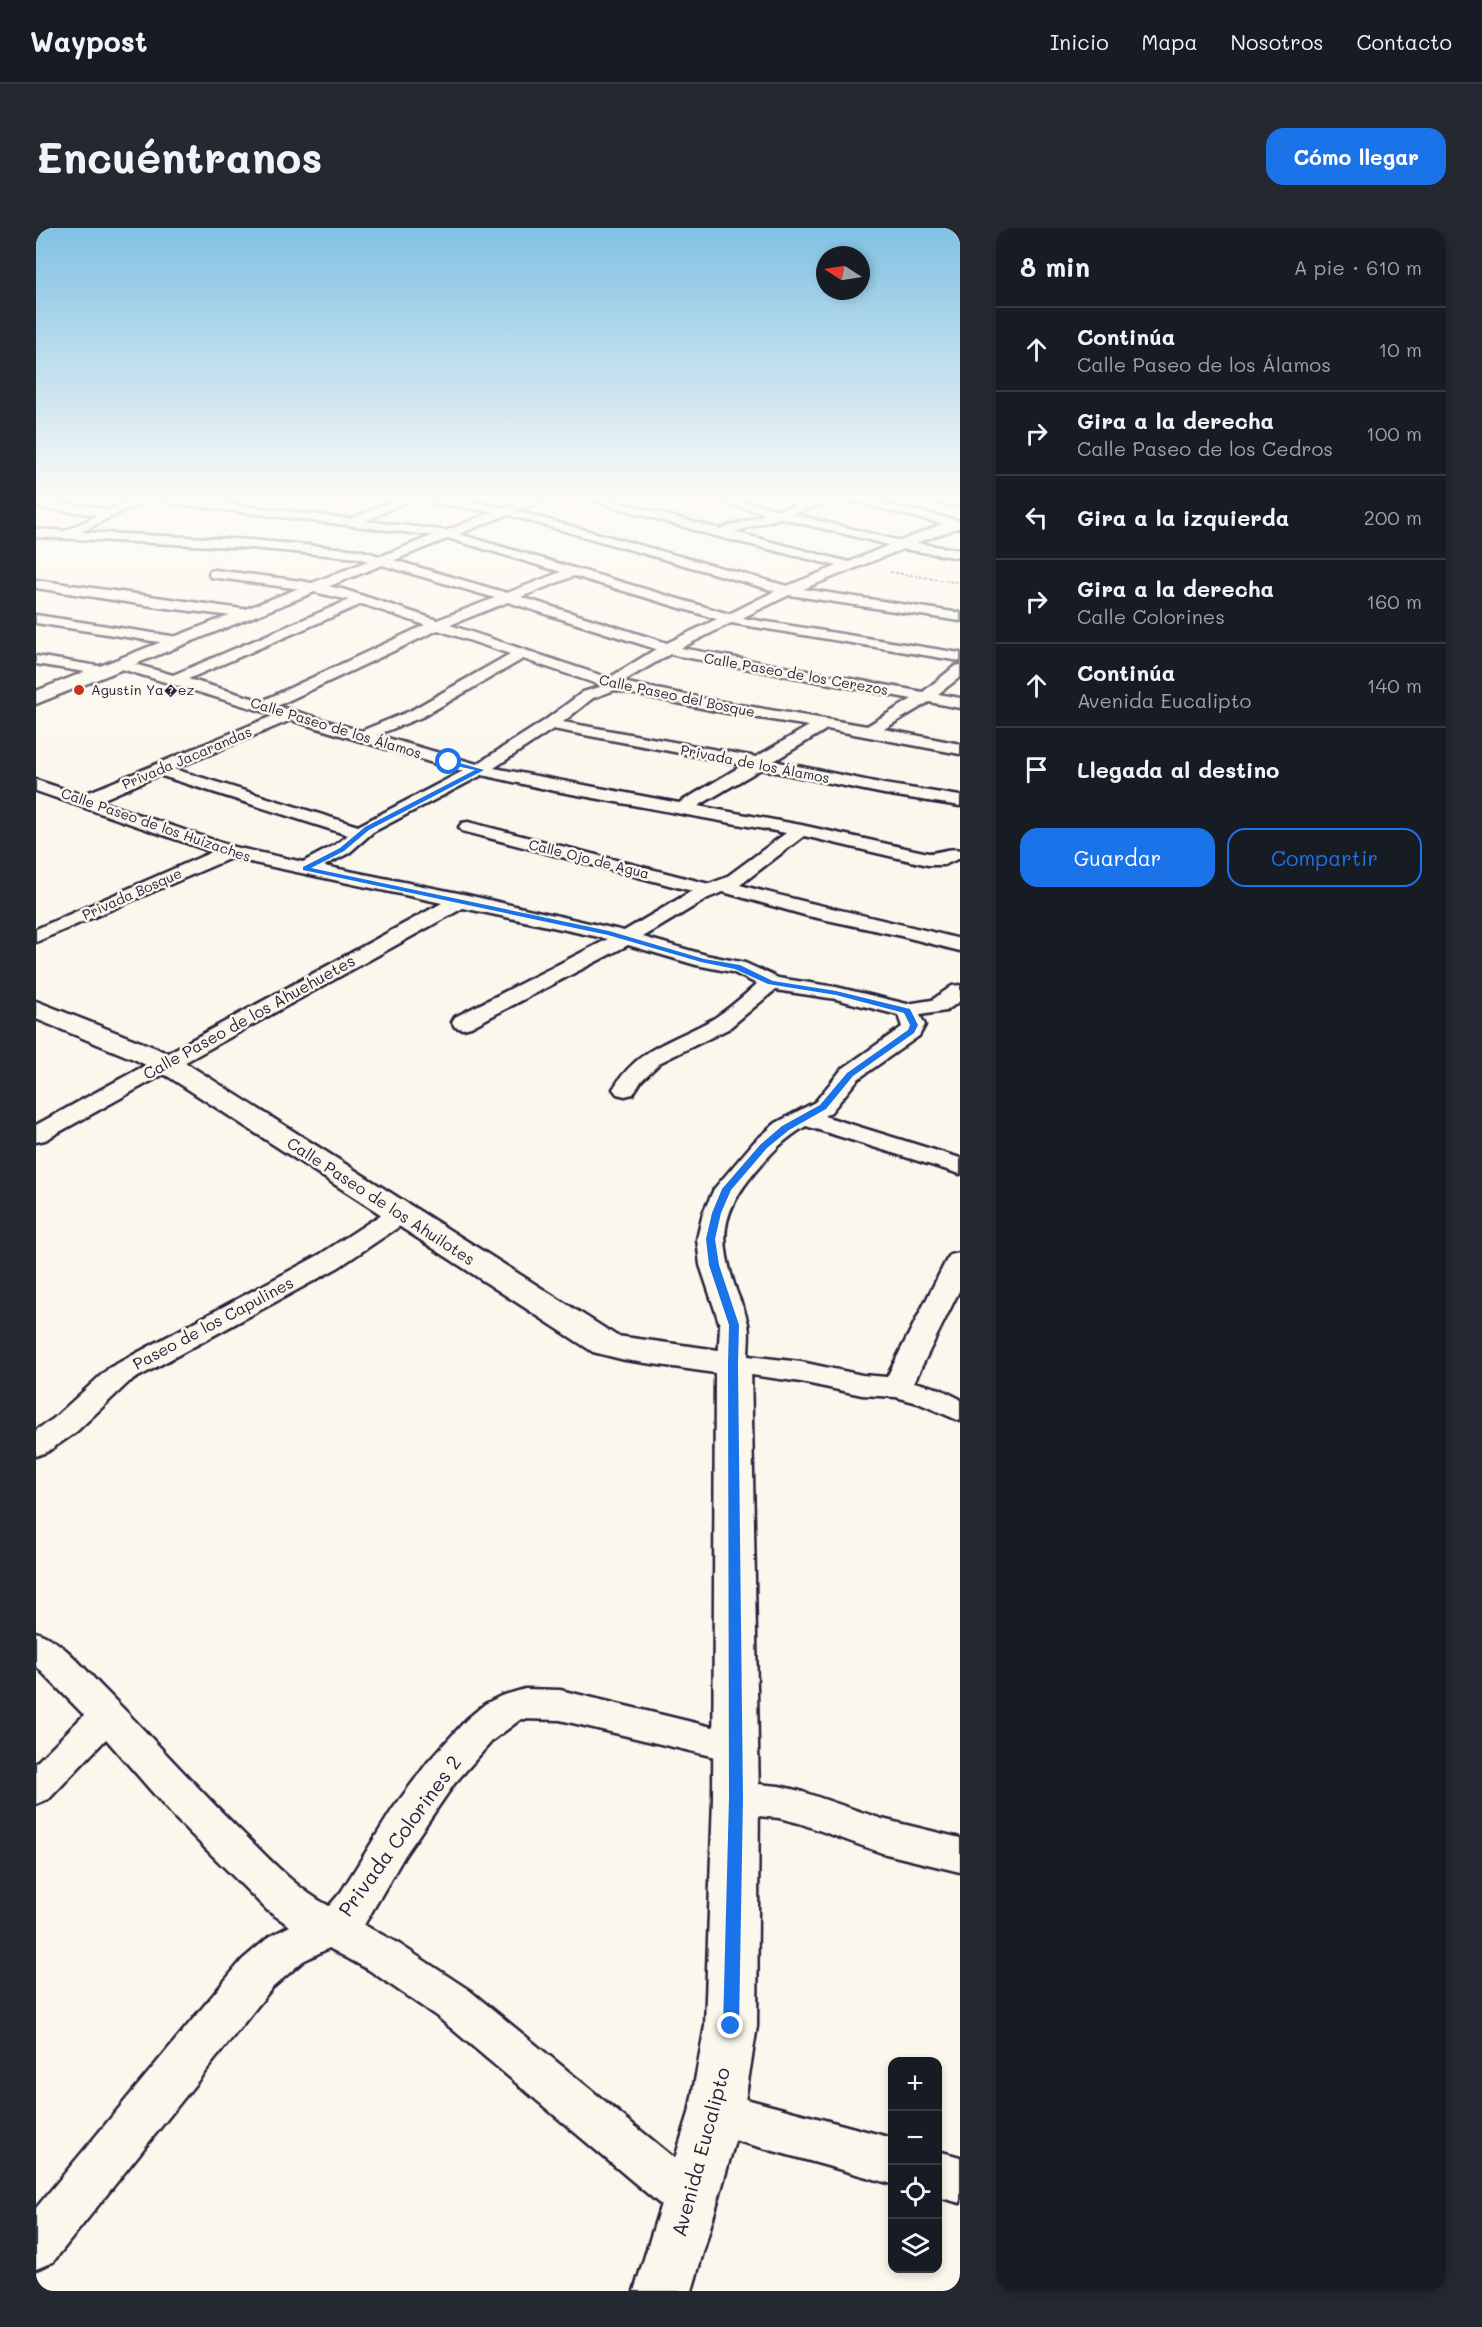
<!DOCTYPE html>
<html lang="es">
<head>
<meta charset="utf-8">
<style>
	body { margin:0; font-family:Mali,sans-serif; background:#242831; color:#f1f3f6 }
	.controls { position:absolute; right:18px; bottom:18px; display:grid; overflow:hidden; border-radius:12px; box-shadow:0 3px 9px #0003 }
	.controls button { width:54px; height:54px; display:grid; place-items:center; padding:0; border:0; border-bottom:2px solid #363941; background:#171b24; color:#f1f3f6; font:30px sans-serif }
	.compass { position:absolute; left:780px; top:18px; width:54px; height:54px; border-radius:50%; background:#171b24; box-shadow:0 3px 9px #0003; rotate:282deg }
	.stop { position:absolute; width:18px; height:18px; margin:-14px; border:4px solid #1a73e8; border-radius:50%; background:#fff }
	.stop.end { background:#1a73e8; border-color:#fff; box-shadow:0 2px 6px #0008 }
	.list { margin:0; padding:0; list-style:none }
	h2 { display:flex; justify-content:space-between; align-items:center; height:78px; margin:0; padding:0 24px; font-size:26px }
	h2 small { font-size:20px; font-weight:400; color:#9ea1a6 }
	.list li { display:grid; grid-template-columns:39px 1fr auto; gap:18px; align-items:center; box-sizing:border-box; height:84px; padding:0 24px; border-top:2px solid #363941 }
	.list b { display:block; font-size:22px; white-space:nowrap }
	.list p { margin:0; font-size:20px; white-space:nowrap; color:#9ea1a6 }
	.list em { font-size:20px; font-style:normal; color:#9ea1a6 }
	.actions { display:flex; gap:12px; padding:18px 24px }
	.actions a { flex:1; padding:14px 0; border:2px solid #1a73e8; border-radius:18px; text-align:center; font-size:21px; color:#1a73e8 }
	.actions .main { background:#1a73e8; color:#fff }
	.icon { flex:none; width:33px; height:33px; fill:none; stroke:currentColor; stroke-width:2; stroke-linecap:round; stroke-linejoin:round }
	.map { position:relative; flex:none; width:924px; height:2063px; overflow:hidden; border-radius:18px }
	header { display:flex; align-items:center; gap:36px; box-sizing:border-box; height:84px; padding:0 30px; background:#171b24; border-bottom:2px solid #363941 }
	header strong { font-size:28px }
	nav { display:flex; gap:33px; margin-inline-start:auto; font-size:21px }
	.intro { display:flex; align-items:center; justify-content:space-between; box-sizing:border-box; height:144px; padding:0 36px }
	h1 { margin:0; font-size:42px }
	.button { padding:15px 27px; border-radius:18px; background:#1a73e8; color:#fff; font-size:21px; font-weight:700 }
	main { display:flex; gap:36px; padding:0 36px }
	aside { flex:1; background:#171b24; border-radius:18px; box-shadow:0 3px 9px #0003 }
	.map>svg:first-child { display:block }
	.lines { fill:none; stroke-linecap:round; stroke-linejoin:round }
	.street-casing { stroke:#22223b; stroke-width:5 }
	.secondary-casing { stroke:#22223b; stroke-width:5 }
	.path { stroke:#22223b; stroke-width:1.5; stroke-dasharray:3 2; stroke-linecap:butt }
	.street { fill:#fbf7ec; fill-rule:evenodd }
	.secondary { fill:#fbf7ec; fill-rule:evenodd }
	.route { fill:#1a73e8 }
	.poi-dot { fill:#c8321e; stroke:#fbf7ec; stroke-width:2 }
	.labels { text-anchor:middle; stroke-width:5; stroke-linejoin:round; paint-order:stroke }
	.far-street-label { font-size:14px; fill:#22223b; stroke:#fbf7ec }
	.far-poi-label { font-size:14px; fill:#22223b; stroke:#fbf7ec; text-anchor:start }
	.street-label { font-size:16px; fill:#22223b; stroke:#fbf7ec }
	.near-street-label { font-size:20px; fill:#22223b; stroke:#fbf7ec }
</style>
</head>
<body>
<header>
<strong>Waypost</strong>
<nav><a>Inicio</a><a>Mapa</a><a>Nosotros</a><a>Contacto</a></nav>
</header>
<div class="intro"><h1>Encuéntranos</h1><a class="button">Cómo llegar</a></div>
<main>
<div class="map">
<svg width="924" height="2063" viewBox="0 0 924 2063">
	<rect width="100%" height="100%" fill="#fbf7ec"/>
	<filter id="ink" filterUnits="userSpaceOnUse"><feTurbulence type="fractalNoise" baseFrequency=".0167" numOctaves="2"/><feDisplacementMap in="SourceGraphic" scale="12" xChannelSelector="R" yChannelSelector="G"/><feConvolveMatrix kernelMatrix="1 2 1 2 8 2 1 2 1" color-interpolation-filters="sRGB"/></filter>
	<g filter="url(#ink)">
		<g class="lines">
			<defs>
				<path id="street" d="M94,272h15l-64,32 170,8 108,10 148,43 54,-21 -117,-35 -276,-34 -5,-3h36l152,19 43,-19h15l-43,21 83,10 280,83 46,-23 -274,-78 -67,-10 -5,-3h31l42,7 285,79 50,-20 -122,-30 -125,-36h20l110,29 47,-15 -48,-14h20l40,10 33,-10h18l-37,14 107,27 42,-17 -94,-24h21l91,21v6l-44,16 44,7v8l-57,-9 -100,40 157,24v8l-171,-26 -47,23 218,35v8l-229,-38 -50,25 242,44 32,-26 5,-1v12l-22,17 22,4v10l-31,-6 -45,27 76,15v10l-133,-25 -53,32 110,23 76,12v10l-76,-12 -123,-25 -63,37 103,19 127,28c11,0 22,-6 32,-3v8l-16,7h-16l-124,-29 -64,49c73,20 147,35 220,54v12l-63,-16 -89,-19 -85,-24 -15,6 -65,39 63,18 39,8 33,15 58,9 71,17 25,-4 20,-14 8,-1v16l-14,10 -26,4 5,10 -6,11 -61,43 -27,33 -7,4 136,42v16l-154,-48c-21,12 -36,28 -51,46 -35,42 -36,67 -19,118 4,11 10,23 12,34 2,10 0,22 0,32l53,6 61,13 25,2 59,-116 4,-6 10,-2v36l-46,93 26,7 20,10v22l-42,-18 -22,-6 -34,-2 -61,-13 -78,-11 -5,-7 2,-39 -20,-60 -3,-26 6,-26 11,-24 40,-47 22,-19 39,-21 27,-33 60,-42 -4,-12 -62,-16 -61,-9 -47,39 -67,33 -19,18 -9,14 -8,2 -8,-2 -4,-5c26,-43 60,-47 100,-70 16,-10 30,-23 44,-35l-25,-12 -36,-7 -68,-20 -157,82 -8,2 -8,-2 -3,-5 3,-5 153,-78 -145,-31 -418,232 -9,2v-17l406,-222 -211,-45 -195,84v-13l176,-77 -176,-61v-11l46,15 193,-80 -160,-48 -2,-3 2,-3 5,-1 53,15 176,-75 -48,-11 -91,-12 -1,-3 1,-3 5,-1 86,11 41,8 95,31 58,-22 -137,-40 -107,-10 -215,-11v-8l29,2 33,-16 -62,-8v-6l53,5 19,4zM744,290l109,27 -40,17 -115,-30zM538,348l143,43 -50,24 -146,-46zM472,374l148,47 -47,29 -159,-53zM326,376l63,21 -163,76 -74,-22zM402,402l72,24 -100,57 -49,20 -84,-25zM634,426l9,2 233,43 -45,27 -151,-25 -94,-19zM487,431l80,27 -20,6 -39,29 -67,43 -100,-29 45,-18zM579,462l101,21 93,15 -53,31 -193,-35 30,-24zM255,492l165,50 7,1 -105,55 -184,-57zM517,501l190,36 -64,38 -185,-35zM123,547l189,60 -13,10 -32,17 -69,-15 -135,-46zM446,547l68,15 236,43 -61,45 -16,6 -241,-62 -6,1 -3,4 3,4 230,60 -68,40 -161,-37 -139,-28 25,-13 24,-21z
					M924,272v4h-18l-6,-3z
					M0,352l213,30 7,4 -7,4 -91,-11 -122,-19z
					M0,387l142,22 7,4 -7,4 -142,-22z
					M0,428l68,11 7,4 -7,4 -68,-11z
					M364,978l9,2 4,6 -4,6 -70,47 -210,115 -54,51 -28,19 -11,4v-26l17,-11 56,-51 210,-113 72,-47z
					M0,1404c27,9 47,35 66,55 51,51 98,105 150,155 24,24 47,48 77,64l12,-14 51,-82 36,-48 39,-43 18,-15 16,-8 24,-7 35,1 189,46 6,11 -6,11 -13,4 -176,-42 -39,-1 -28,21 -39,44 -49,71 -41,70 35,19 70,46 237,194 7,16 -7,16 -16,7 -16,-7 -235,-198 -70,-48 -40,-22 -26,13 -31,27 -219,274 -17,7v-61l206,-248 27,-23 21,-11 -22,-15 -94,-94 -68,-78 -57,60 -13,5v-41l48,-48 -48,-49z
					M700,1554l43,4 21,5 82,28 78,19v34l-78,-19 -83,-30 -20,-5 -43,-4 -13,-5 -6,-11 6,-11z
					M680,1863l176,47v46l-176,-49 -16,-6 -6,-16 6,-16z
					M902,1923l22,6v46l-22,-6z"/>
				<path id="secondary" d="M488,272h20l-508,204v-13z
					M0,773l120,47 33,17 428,271 116,16 13,4 5,8 8,434 -2,228 -14,87 -51,178h-58l55,-178 16,-87 8,-228 2,-425 -90,-13 -32,-8 -424,-275 -33,-17 -100,-41z"/>
			</defs>
			<use href="#street" class="street-casing"/>
			<use href="#secondary" class="secondary-casing"/>
			<path class="path" d="M854,344l70,11"/>
			<use href="#street" class="street"/>
			<use href="#secondary" class="secondary"/>
		</g>
	</g>
	<linearGradient id="sky" x2="0" y2="1"><stop stop-color="#80c1e4"/><stop offset="0.48" stop-color="#fdfbf6"/><stop offset="1" stop-color="#fdfbf6" stop-opacity="0"/></linearGradient>
	<rect width="924" height="561" fill="url(#sky)"/>
	<path class="route" d="M413,532l35,10 -115,60 -25,21 -33,17 298,63 95,28 36,6 33,16 63,10 74,18 8,16 -4,8 -61,43 -27,33 -37,21 -22,18 -36,42 -10,23 -6,26 4,26 20,60 -1,39 5,434 -4,228 -2,5 -6,2 -5,-2 -3,-5 6,-228 -1,-434 1,-39 -20,-60 -3,-26 6,-26 10,-24 38,-44 22,-19 38,-21 27,-32 61,-43 2,-5 -6,-12 -68,-18 -68,-11 -33,-15 -34,-7 -93,-27 -305,-65v-3l37,-19 25,-21 110,-57 -28,-6z"/>
	<circle class="poi-dot" cx="43" cy="462" r="6"/>
	<g class="labels">
		<g class="far-street-label">
			<text transform="translate(760 446) rotate(10)" y="5">Calle Paseo de los Cerezos</text>
			<text transform="translate(641 468) rotate(12)" y="5">Calle Paseo del Bosque</text>
			<text transform="translate(300 500) rotate(17)" y="5">Calle Paseo de los Álamos</text>
			<text transform="translate(151 530) rotate(-23)" y="5">Privada Jacarandas</text>
			<text transform="translate(719 536) rotate(11)" y="5">Privada de los Álamos</text>
			<text transform="translate(120 597) rotate(19)" y="5">Calle Paseo de los Huizaches</text>
			<text transform="translate(553 631) rotate(14)" y="5">Calle Ojo de Agua</text>
			<text transform="translate(96 666) rotate(-24)" y="5">Privada Bosque</text>
		</g>
		<g class="far-poi-label">
			<text x="55" y="467">Agustin Ya�ez</text>
		</g>
		<g class="street-label">
			<text transform="translate(213 789) rotate(-29)" y="6">Calle Paseo de los Ahuehuetes</text>
			<text transform="translate(345 973) rotate(33)" y="6">Calle Paseo de los Ahuilotes</text>
			<text transform="translate(177 1095) rotate(-28)" y="6">Paseo de los Capulines</text>
		</g>
		<g class="near-street-label">
			<text transform="translate(364 1608) rotate(-54)" y="7">Privada Colorines 2</text>
			<text transform="translate(665 1924) rotate(-75)" y="7">Avenida Eucalipto</text>
		</g>
	</g>
</svg>
<div class="controls">
<button>+</button>
<button>−</button>
<button><svg class="icon" aria-label="locate" viewBox="0 0 24 24"><circle cx="12" cy="12" r="6"/><path d="M12 2v4M12 18v4M2 12h4M18 12h4"/></svg></button>
<button><svg class="icon" aria-label="layers" viewBox="0 0 24 24"><path d="M12 4l9 5-9 5-9-5zM3 14l9 5 9-5"/></svg></button>
</div>
<svg class="compass" viewBox="-18 -18 36 36"><path d="M0-13l5 13h-10z" fill="#e53935"/><path d="M0 13l5-13h-10z" fill="#9ea1a6"/></svg>
<div class="stop" style="left:413px;top:534px"></div>
<div class="stop end" style="left:695px;top:1798px"></div>
</div>
<aside>
<h2>8 min<small>A pie · 610 m</small></h2>
<ul class="list">
<li><svg class="icon" aria-label="ahead" viewBox="0 0 24 24"><path d="M12 20V5M6 11l6-6 6 6"/></svg><div><b>Continúa</b><p>Calle Paseo de los Álamos</p></div><em>10 m</em></li>
<li><svg class="icon" aria-label="right" viewBox="0 0 24 24"><path d="M7 20v-9h11M14 6l5 5-5 5"/></svg><div><b>Gira a la derecha</b><p>Calle Paseo de los Cedros</p></div><em>100 m</em></li>
<li><svg class="icon" aria-label="left" viewBox="0 0 24 24"><path d="M17 20v-9H6M10 6l-5 5 5 5"/></svg><div><b>Gira a la izquierda</b></div><em>200 m</em></li>
<li><svg class="icon" aria-label="right" viewBox="0 0 24 24"><path d="M7 20v-9h11M14 6l5 5-5 5"/></svg><div><b>Gira a la derecha</b><p>Calle Colorines</p></div><em>160 m</em></li>
<li><svg class="icon" aria-label="ahead" viewBox="0 0 24 24"><path d="M12 20V5M6 11l6-6 6 6"/></svg><div><b>Continúa</b><p>Avenida Eucalipto</p></div><em>140 m</em></li>
<li><svg class="icon" aria-label="arrive" viewBox="0 0 24 24"><path d="M6 21V4h12l-3 4 3 4H6"/></svg><div><b>Llegada al destino</b></div></li>
</ul>
<div class="actions"><a class="main">Guardar</a><a>Compartir</a></div>
</aside>
</main>
</body>
</html>
